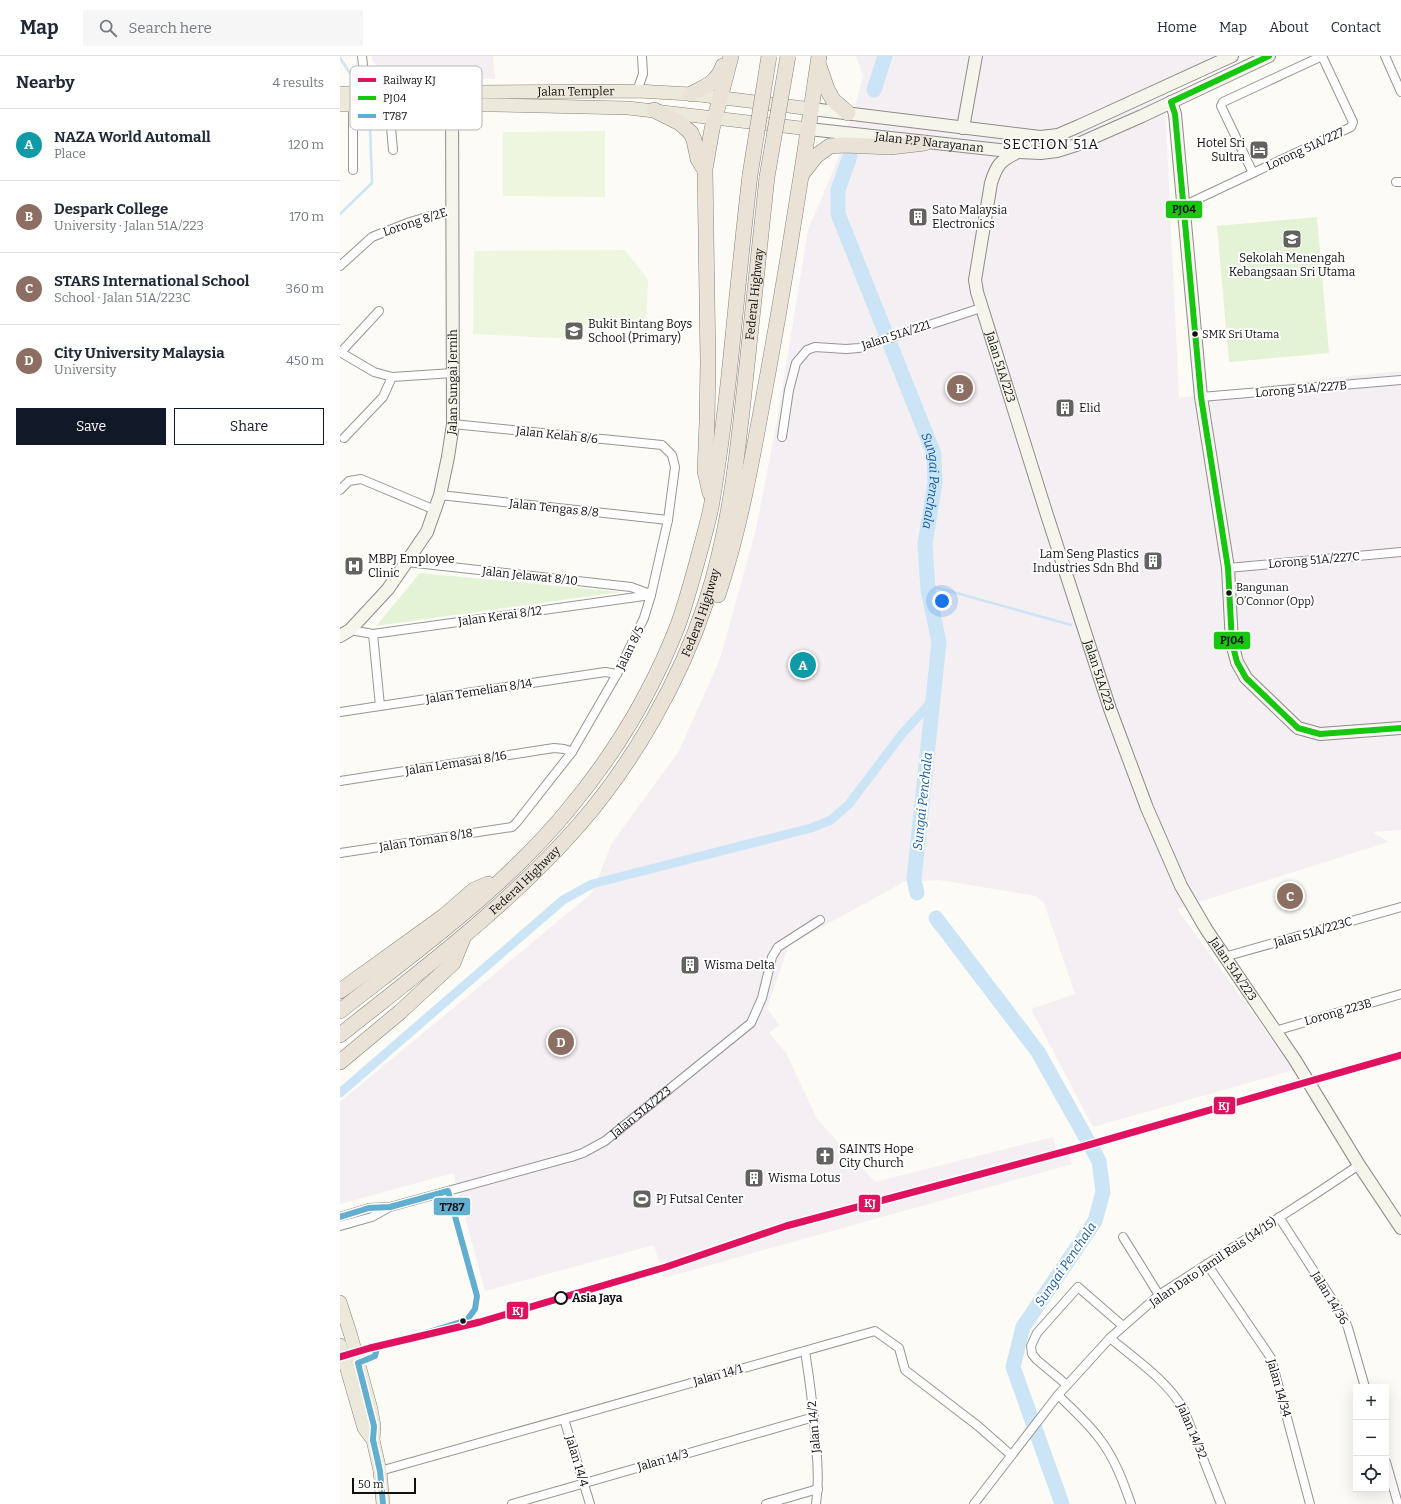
<!DOCTYPE html>
<html lang="en">
<head>
<meta charset="utf-8">
<style>
	body { margin:0; font-family:Bitter,serif; background:#f6f6f7; color:#1f2937 }
	.controls { position:absolute; right:12px; bottom:12px; display:grid; overflow:hidden; border-radius:0px; box-shadow:0 4px 16px #0002 }
	.controls button { width:36px; height:36px; display:grid; place-items:center; padding:0; border:0; border-bottom:1px solid #e0e1e3; background:#fff; color:#1f2937; font:20px sans-serif }
	.scale { position:absolute; left:12px; bottom:10px; width:64px; box-sizing:border-box; padding-left:4px; border:2px solid #101010; border-top:0; font-size:11px; line-height:14px; white-space:nowrap; color:#101010; -webkit-text-stroke:3px #fff; paint-order:stroke }
	.you { position:absolute; left:602px; top:545px; width:14px; height:14px; margin:-10px; border:3px solid #fff; border-radius:50%; background:#1a73e8; box-shadow:0 0 0 6px #1a73e833 }
	.badge { display:grid; place-items:center; width:26px; height:26px; border-radius:50%; background:#111827; color:#fff; font-size:13px; font-weight:700 }
	.pin { position:absolute; translate:-50% -50%; border:2px solid #fff; box-shadow:0 1px 4px #0006 }
	.list { margin:0; padding:0; list-style:none }
	h2 { display:flex; justify-content:space-between; align-items:center; height:52px; margin:0; padding:0 16px; font-size:17px }
	h2 small { font-size:13px; font-weight:400; color:#747a83 }
	.list li { display:grid; grid-template-columns:26px 1fr auto; gap:12px; align-items:center; box-sizing:border-box; height:72px; padding:0 16px; border-top:1px solid #e0e1e3 }
	.list b { display:block; font-size:15px; white-space:nowrap }
	.list p { margin:0; font-size:13px; white-space:nowrap; color:#747a83 }
	.list em { font-size:13px; font-style:normal; color:#747a83 }
	.actions { display:flex; gap:8px; padding:12px 16px }
	.actions a { flex:1; padding:9px 0; border:1px solid #111827; border-radius:0px; text-align:center; font-size:14px; color:#111827 }
	.actions .main { background:#111827; color:#fff }
	.icon { flex:none; width:22px; height:22px; fill:none; stroke:currentColor; stroke-width:2; stroke-linecap:round; stroke-linejoin:round }
	.map { position:relative; flex:none; width:1061px; height:1448px; overflow:hidden }
	header { display:flex; align-items:center; gap:24px; box-sizing:border-box; height:56px; padding:0 20px; background:#fff; border-bottom:1px solid #e0e1e3 }
	header strong { font-size:19px }
	nav { display:flex; gap:22px; margin-inline-start:auto; font-size:14px }
	.search { width:280px; height:36px; background:#f6f6f7; display:flex; align-items:center; gap:10px; box-sizing:border-box; padding:0 14px; border-radius:0px; color:#747a83; font-size:15px }
	main { display:flex }
	aside { flex:1; background:#fff }
	.map>svg:first-child { display:block }
	.industrial { fill:#f4eff2 }
	.green { fill:#e4f2d6 }
	.pitch { fill:#eef6df }
	.lines { fill:none; stroke-linecap:round; stroke-linejoin:round }
	.stream { stroke:#cbe5f7; stroke-width:2.5 }
	.canal { stroke:#cbe5f7; stroke-width:9 }
	.river { stroke:#cbe5f7; stroke-width:15 }
	.street-casing { stroke:#969694; stroke-width:10 }
	.secondary-casing { stroke:#8d8c8a; stroke-width:14 }
	.primary-casing { stroke:#848381; stroke-width:14 }
	.highway-casing { stroke:#848381; stroke-width:16 }
	.street { stroke:#fffefe; stroke-width:8 }
	.secondary { stroke:#f6f5eb; stroke-width:12 }
	.primary { stroke:#ede9da; stroke-width:13 }
	.highway { stroke:#ebe2d7; stroke-width:15 }
	.highway-bridge-casing { stroke:#848381; stroke-width:16; stroke-linecap:butt }
	.highway-bridge { stroke:#ebe2d7; stroke-width:15 }
	.bus-1-casing { stroke:#fff; stroke-width:9 }
	.bus-2-casing { stroke:#fff; stroke-width:9 }
	.bus-1 { stroke:#17c60e; stroke-width:6 }
	.bus-2 { stroke:#62aed0; stroke-width:6 }
	.rail-1-casing { stroke:#fff; stroke-width:10 }
	.rail-1 { stroke:#e0115f; stroke-width:7 }
	.bus-dot { fill:#101010; stroke:#fff; stroke-width:1.5 }
	.stop-dot { fill:#fff; stroke:#101010; stroke-width:2 }
	.labels { text-anchor:middle; stroke-width:4; stroke-linejoin:round; paint-order:stroke }
	.bus-label { font-size:11px; fill:#101010; stroke:#fff; text-anchor:start }
	.street-label { font-size:12px; fill:#101010; stroke:#fff }
	.poi-label { font-size:12px; fill:#101010; stroke:#fff; text-anchor:start }
	.stop-label { font-size:12px; font-weight:bold; fill:#101010; stroke:#fff; text-anchor:start }
	.water-label { font-size:13px; font-style:italic; fill:#155da6; stroke:#fff }
	.quarter-label { font-size:14px; letter-spacing:1px; fill:#101010; stroke:#fff }
	.key { fill:#fff; stroke:#b7b7b7; stroke-width:1 }
	.key-label { font-size:11px; fill:#101010 }
	.line-badge { stroke:#fff; stroke-width:1.5 }
	.badge-label { font-size:11px; text-anchor:middle; font-weight:bold; fill:#fff }
	.pale-badge-label { font-size:11px; text-anchor:middle; font-weight:bold; fill:#111 }
</style>
</head>
<body>
<header>
<strong>Map</strong>
<div class="search"><svg class="icon" aria-label="search" viewBox="0 0 24 24"><circle cx="10" cy="10" r="6"/><path d="M15 15l6 6"/></svg>Search here</div>
<nav><a>Home</a><a>Map</a><a>About</a><a>Contact</a></nav>
</header>
<main>
<aside>
<h2>Nearby<small>4 results</small></h2>
<ul class="list">
<li><span class="badge" style="background:#0f9aa8">A</span><div><b>NAZA World Automall</b><p>Place</p></div><em>120 m</em></li>
<li><span class="badge" style="background:#8d6e63">B</span><div><b>Despark College</b><p>University · Jalan 51A/223</p></div><em>170 m</em></li>
<li><span class="badge" style="background:#8d6e63">C</span><div><b>STARS International School</b><p>School · Jalan 51A/223C</p></div><em>360 m</em></li>
<li><span class="badge" style="background:#8d6e63">D</span><div><b>City University Malaysia</b><p>University</p></div><em>450 m</em></li>
</ul>
<div class="actions"><a class="main">Save</a><a>Share</a></div>
</aside>
<div class="map">
<svg width="1061" height="1448" viewBox="0 0 1061 1448">
	<rect width="100%" height="100%" fill="#fcfbf6"/>
	<path class="industrial" d="M32,0h121l2,23h-105l-18,-18z
		M516,0h358l-50,26 15,316 159,-21 63,-6v459l-28,2 15,10 -211,67 117,161 -201,57 -62,-118 44,-15 -31,-91 -8,-7 -97,-16 -35,2 -115,63 -22,63 12,17 -10,8 17,20 31,66 58,63 178,-45 4,13 10,-2 5,16 -408,114 -10,-33 -169,46 -32,-118 -113,31v-102l252,-209 20,-50 67,-92 41,-92 36,-130 21,-108 31,-191 28,-66 20,-60 7,-29z"/>
	<path class="green" d="M977,161l12,136 -100,9 -12,-136z
		M80,517l200,19 -244,34z"/>
	<path class="pitch" d="M265,75v66l-102,-1v-64z
		M285,194l23,30 -2,51 -66,-6 -5,14 -102,-5 1,-83z"/>
	<g class="lines">
		<path class="stream" d="M0,2l12,18
			M0,158l32,-31 -2,-59
			M588,529l143,40"/>
		<path class="canal" d="M0,1037l223,-193 29,-16 219,-56 20,-8 18,-16 53,-70 32,-35"/>
		<g class="river">
			<path d="M534,34l11,-34"/>
			<path id="s1" d="M510,100l-12,34v24l96,240 1,29 -10,61 3,46 11,52 -25,237 3,14"/>
			<path d="M596,862l102,134 61,109 4,31 -8,29 -72,106 -10,40 49,137"/>
		</g>
		<defs>
			<g id="street">
				<path d="M982,0l31,66 -2,5 -98,46 -32,-67 2,-4z"/>
				<path d="M1045,0l16,36"/>
				<path d="M297,35l6,-17 -1,-18"/>
				<path d="M17,37l7,-18 -2,-19"/>
				<path d="M49,49l4,45"/>
				<path d="M13,114v-65"/>
				<path d="M1056,126h5"/>
				<path d="M843,150l70,-33"/>
				<path d="M0,210l32,-29 38,-15 43,-13"/>
				<path d="M0,296l34,20 18,5 61,-4"/>
				<path d="M1,296l38,-41"/>
				<path d="M861,341l200,-17"/>
				<path d="M442,381l7,-47 7,-27 11,-13 8,-3 31,2 13,-1 122,-40"/>
				<path d="M4,382l39,-41 9,-20"/>
				<path d="M0,434l9,-9 12,-2 74,31"/>
				<path d="M100,439l228,25"/>
				<path d="M67,506l224,25 19,7"/>
				<path d="M888,512l173,-16"/>
				<path d="M10,574l23,4 278,-39"/>
				<path d="M33,578l7,72"/>
				<path d="M0,656l265,-40 12,2"/>
				<path d="M0,725l214,-33 10,1 8,3"/>
				<path d="M0,797l172,-26 5,-5 55,-70 45,-78 27,-56 7,-23 17,-75 7,-53 -3,-12 -10,-10 -209,-21"/>
				<path d="M884,901l177,-50"/>
				<path d="M935,975l126,-37"/>
				<path id="s2" d="M0,1161l29,-9 21,-1 181,-50 12,-4 22,-12 146,-118 11,-25 10,-41 6,-10 42,-27"/>
				<path d="M939,1161l65,101 4,10 17,59"/>
				<path d="M0,1170l32,-9 16,-9"/>
				<path d="M783,1181l36,58"/>
				<path d="M867,1208l64,94 39,146"/>
				<path d="M770,1282c26,22 57,42 74,72l37,94"/>
				<path d="M465,1295c5,31 9,63 11,95 2,19 3,38 0,58"/>
				<path d="M727,1329l-30,-25 -5,-6 -1,-8 6,-13 41,-46 45,39"/>
				<path d="M718,1339c14,14 29,27 41,43 15,19 24,43 32,66"/>
				<path d="M224,1363l26,85"/>
				<path d="M1046,1406l12,42"/>
				<path d="M40,1415l495,-140 24,17 6,22 73,56 33,29"/>
				<path d="M172,1448l302,-87"/>
				<path d="M426,1448l52,-15"/>
				<path d="M634,1448l84,-109 52,-57 49,-43 155,-100 45,-30"/>
			</g>
			<g id="secondary">
				<path d="M831,46l4,12 26,283 27,171 4,75 5,19 9,16 52,50 22,6 81,-6"/>
				<path d="M472,53l228,28 18,-2 21,-9 153,-70"/>
				<path d="M623,72l13,-72"/>
				<path id="s3" d="M469,73l209,23 23,1 16,-2 19,-6 66,-29 127,-60"/>
				<path id="s4" d="M678,96c-18,9 -21,12 -27,31l-16,97 2,12 69,220 64,197 37,99 34,78 25,43 89,131 64,105 42,63"/>
				<path id="s5" d="M0,580l10,-6 38,-41 39,-57 13,-37 8,-38 5,-33 -1,-329"/>
			</g>
			<g id="primary">
				<path id="s6" d="M0,37l297,-2 54,3 121,15"/>
				<path d="M0,49h154l134,3 181,21"/>
				<path d="M0,1246l11,34 20,73 3,17 -1,14 7,31 3,33"/>
				<path d="M0,1289l24,83 9,12"/>
			</g>
			<g id="highway">
				<path d="M479,10l8,23 6,11 15,13"/>
				<path d="M351,38c15,-8 26,-11 32,-28"/>
				<path d="M314,54l26,13 11,10 3,7 4,19 6,10"/>
				<path d="M462,118l14,-18 14,-10 15,-1 45,2 35,-4"/>
				<path d="M370,437l-5,-22 2,-49 1,-60 -3,-193 7,-40 19,-73"/>
				<path d="M378,539c24,-72 36,-147 50,-222 19,-105 36,-211 51,-317"/>
				<path d="M0,935l104,-75 30,-26 14,-6"/>
				<path d="M0,955c79,-62 164,-123 228,-201 46,-55 84,-118 110,-185 10,-28 17,-56 25,-85 3,-12 7,-25 9,-38 8,-48 14,-97 19,-146 6,-60 12,-121 19,-181"/>
				<path id="s7" d="M0,979c83,-66 169,-130 239,-210 54,-62 101,-144 127,-223 24,-74 32,-151 40,-228 7,-66 14,-131 21,-197"/>
				<path d="M0,1006l60,-50 53,-49 10,-25"/>
			</g>
		</defs>
		<use href="#street" class="street-casing"/>
		<use href="#secondary" class="secondary-casing"/>
		<use href="#primary" class="primary-casing"/>
		<use href="#highway" class="highway-casing"/>
		<use href="#street" class="street"/>
		<use href="#secondary" class="secondary"/>
		<use href="#primary" class="primary"/>
		<use href="#highway" class="highway"/>
		<defs>
			<path id="highway-bridge" d="M410,119l19,-119
				M427,121l21,-121"/>
		</defs>
		<use href="#highway-bridge" class="highway-bridge-casing"/>
		<use href="#highway-bridge" class="highway-bridge"/>
		<defs>
			<path id="bus-1" d="M929,0l-98,46 4,12 26,283 27,171 4,75 5,19 9,16 52,50 22,6 81,-6"/>
			<path id="bus-2" d="M0,1161l29,-9 21,-1 58,-16 29,105 -2,13 -8,11 -90,28 -2,8 -17,7 16,63 -1,14 7,31 3,33"/>
		</defs>
		<use href="#bus-1" class="bus-1-casing"/>
		<use href="#bus-2" class="bus-2-casing"/>
		<use href="#bus-1" class="bus-1"/>
		<use href="#bus-2" class="bus-2"/>
		<defs>
			<path id="rail-1" d="M0,1301l30,-9 110,-26 186,-55 120,-41 292,-78 323,-93"/>
		</defs>
		<use href="#rail-1" class="rail-1-casing"/>
		<use href="#rail-1" class="rail-1"/>
	</g>
	<defs>
		<symbol id="hotel-square" viewBox="-11 -11 22 22"><rect x="-9" y="-9" width="18" height="18" rx="4" fill="#636260" stroke="#fff"/><path d="M-6-4.5h1.5V1H6V5H4.5V3h-9V5H-6ZM-4 0a1.8 1.8 0 1 1 3.6 0ZM.5 0V-2.5h3Q6-2.5 6 0Z" fill="#fff"/></symbol>
		<symbol id="building-square" viewBox="-11 -11 22 22"><rect x="-9" y="-9" width="18" height="18" rx="4" fill="#636260" stroke="#fff"/><path d="M-4-6H4V6H1V3H-1V6H-4ZM-2.5-4.3h1.7v1.8h-1.7ZM.8-4.3h1.7v1.8H.8ZM-2.5-1h1.7V.8h-1.7ZM.8-1h1.7V.8H.8Z" fill="#fff"/></symbol>
		<symbol id="school-square" viewBox="-11 -11 22 22"><rect x="-9" y="-9" width="18" height="18" rx="4" fill="#636260" stroke="#fff"/><path d="M0-5L7-2L0 1L-7-2ZM-4 1L0 2.5L4 1V4Q0 6-4 4Z" fill="#fff"/></symbol>
		<symbol id="hospital-square" viewBox="-11 -11 22 22"><rect x="-9" y="-9" width="18" height="18" rx="4" fill="#636260" stroke="#fff"/><path d="M-5-5h3v3.5h4V-5h3V5h-3V1.5h-4V5h-3Z" fill="#fff"/></symbol>
		<symbol id="church-square" viewBox="-11 -11 22 22"><rect x="-9" y="-9" width="18" height="18" rx="4" fill="#636260" stroke="#fff"/><path d="M-1.2-6h2.4v3.5h3.3v2.4h-3.3V6h-2.4V-.1h-3.3v-2.4h3.3Z" fill="#fff"/></symbol>
		<symbol id="stadium-square" viewBox="-11 -11 22 22"><rect x="-9" y="-9" width="18" height="18" rx="4" fill="#636260" stroke="#fff"/><path d="M0-5a6.5 5 0 1 0 0 10a6.5 5 0 1 0 0-10ZM-3.5-1.8h7v3.6h-7Z" fill="#fff"/></symbol>
	</defs>
	<g fill-rule="evenodd">
		<use href="#hotel-square" x="908" y="83" width="22" height="22"/>
		<use href="#building-square" x="567" y="150" width="22" height="22"/>
		<use href="#school-square" x="941" y="172" width="22" height="22"/>
		<use href="#school-square" x="223" y="264" width="22" height="22"/>
		<use href="#building-square" x="714" y="341" width="22" height="22"/>
		<use href="#building-square" x="802" y="494" width="22" height="22"/>
		<use href="#hospital-square" x="3" y="499" width="22" height="22"/>
		<use href="#building-square" x="339" y="898" width="22" height="22"/>
		<use href="#church-square" x="474" y="1089" width="22" height="22"/>
		<use href="#building-square" x="403" y="1111" width="22" height="22"/>
		<use href="#stadium-square" x="291" y="1132" width="22" height="22"/>
	</g>
	<g class="bus-dot">
		<circle cx="855" cy="278" r="3.5"/>
		<circle cx="889" cy="537" r="3.5"/>
		<circle cx="123" cy="1265" r="3.5"/>
	</g>
	<circle class="stop-dot" cx="221" cy="1242" r="6"/>
	<g class="labels">
		<g class="bus-label">
			<text x="862" y="282">SMK Sri Utama</text>
			<text x="896" y="535">Bangunan<tspan x="896" dy="14">O’Connor (Opp)</tspan></text>
		</g>
		<g class="street-label">
			<text dy="4" stroke="none"><textPath href="#s6" startOffset="236">Jalan Templer</textPath></text>
			<text dy="4" stroke="none"><textPath href="#s3" startOffset="121">Jalan P.P Narayanan</textPath></text>
			<text transform="translate(965 93) rotate(-25)" y="4">Lorong 51A/227</text>
			<text transform="translate(75 166) rotate(-18)" y="4">Lorong 8/2E</text>
			<text dy="4" stroke="none"><textPath href="#s7" startOffset="889">Federal Highway</textPath></text>
			<text transform="translate(556 279) rotate(-18)" y="4">Jalan 51A/221</text>
			<text dy="4" stroke="none"><textPath href="#s4" startOffset="232">Jalan 51A/223</textPath></text>
			<text dy="4" stroke="none"><textPath href="#s5" startOffset="290">Jalan Sungai Jernih</textPath></text>
			<text transform="translate(961 333) rotate(-5)" y="4">Lorong 51A/227B</text>
			<text transform="translate(217 379) rotate(6)" y="4">Jalan Kelah 8/6</text>
			<text transform="translate(214 452) rotate(6)" y="4">Jalan Tengas 8/8</text>
			<text transform="translate(974 504) rotate(-5)" y="4">Lorong 51A/227C</text>
			<text transform="translate(190 520) rotate(6)" y="4">Jalan Jelawat 8/10</text>
			<text dy="4" stroke="none"><textPath href="#s7" startOffset="565">Federal Highway</textPath></text>
			<text transform="translate(160 560) rotate(-8)" y="4">Jalan Kerai 8/12</text>
			<text transform="translate(290 592) rotate(-64)" y="4">Jalan 8/5</text>
			<text dy="4" stroke="none"><textPath href="#s4" startOffset="556">Jalan 51A/223</textPath></text>
			<text transform="translate(139 635) rotate(-9)" y="4">Jalan Temelian 8/14</text>
			<text transform="translate(116 707) rotate(-9)" y="4">Jalan Lemasai 8/16</text>
			<text transform="translate(86 784) rotate(-9)" y="4">Jalan Toman 8/18</text>
			<text dy="4" stroke="none"><textPath href="#s7" startOffset="241">Federal Highway</textPath></text>
			<text transform="translate(973 876) rotate(-16)" y="4">Jalan 51A/223C</text>
			<text dy="4" stroke="none"><textPath href="#s4" startOffset="880">Jalan 51A/223</textPath></text>
			<text transform="translate(998 956) rotate(-16)" y="4">Lorong 223B</text>
			<text dy="4" stroke="none"><textPath href="#s2" startOffset="323">Jalan 51A/223</textPath></text>
			<text transform="translate(873 1206) rotate(-34)" y="4">Jalan Dato Jamil Rais (14/15)</text>
			<text transform="translate(990 1242) rotate(59)" y="4">Jalan 14/36</text>
			<text transform="translate(378 1319) rotate(-16)" y="4">Jalan 14/1</text>
			<text transform="translate(939 1332) rotate(74)" y="4">Jalan 14/34</text>
			<text transform="translate(474 1371) rotate(-95)" y="4">Jalan 14/2</text>
			<text transform="translate(852 1375) rotate(67)" y="4">Jalan 14/32</text>
			<text transform="translate(323 1404) rotate(-16)" y="4">Jalan 14/3</text>
			<text transform="translate(237 1405) rotate(73)" y="4">Jalan 14/4</text>
		</g>
		<g class="poi-label">
			<text x="905" y="91" text-anchor="end">Hotel Sri<tspan x="905" dy="14">Sultra</tspan></text>
			<text x="592" y="158">Sato Malaysia<tspan x="592" dy="14">Electronics</tspan></text>
			<text x="952" y="206" text-anchor="middle">Sekolah Menengah<tspan x="952" dy="14">Kebangsaan Sri Utama</tspan></text>
			<text x="248" y="272">Bukit Bintang Boys<tspan x="248" dy="14">School (Primary)</tspan></text>
			<text x="739" y="356">Elid</text>
			<text x="799" y="502" text-anchor="end">Lam Seng Plastics<tspan x="799" dy="14">Industries Sdn Bhd</tspan></text>
			<text x="28" y="507">MBPJ Employee<tspan x="28" dy="14">Clinic</tspan></text>
			<text x="364" y="913">Wisma Delta</text>
			<text x="499" y="1097">SAINTS Hope<tspan x="499" dy="14">City Church</tspan></text>
			<text x="428" y="1126">Wisma Lotus</text>
			<text x="316" y="1147">PJ Futsal Center</text>
		</g>
		<g class="stop-label">
			<text x="232" y="1246">Asia Jaya</text>
		</g>
		<g class="water-label">
			<text dy="5" stroke="none"><textPath href="#s1" startOffset="345">Sungai Penchala</textPath></text>
			<text transform="translate(582 745) rotate(-84)" y="5">Sungai Penchala</text>
			<text transform="translate(725 1208) rotate(-56)" y="5">Sungai Penchala</text>
		</g>
		<g class="quarter-label">
			<text x="711" y="93">SECTION 51A</text>
		</g>
	</g>
	<rect x="10" y="10" width="132" height="64" rx="6" class="key"/>
	<rect x="18" y="22" width="18" height="4" fill="#e0115f"/>
	<rect x="18" y="40" width="18" height="4" fill="#17c60e"/>
	<rect x="18" y="58" width="18" height="4" fill="#62aed0"/>
	<g class="key-label">
		<text x="43" y="28">Railway KJ</text>
		<text x="43" y="46">PJ04</text>
		<text x="43" y="64">T787</text>
	</g>
	<g class="line-badge">
		<rect x="825" y="144" width="38" height="19" rx="4" fill="#17c60e"/>
		<rect x="873" y="575" width="38" height="19" rx="4" fill="#17c60e"/>
		<rect x="873" y="1040" width="23" height="19" rx="4" fill="#e0115f"/>
		<rect x="518" y="1138" width="23" height="19" rx="4" fill="#e0115f"/>
		<rect x="93" y="1141" width="38" height="19" rx="4" fill="#62aed0"/>
		<rect x="166" y="1245" width="23" height="19" rx="4" fill="#e0115f"/>
	</g>
	<g class="badge-label">
		<text x="884" y="1054">KJ</text>
		<text x="530" y="1151">KJ</text>
		<text x="178" y="1259">KJ</text>
	</g>
	<g class="pale-badge-label">
		<text x="844" y="157">PJ04</text>
		<text x="892" y="588">PJ04</text>
		<text x="112" y="1155">T787</text>
	</g>
</svg>
<div class="controls">
<button>+</button>
<button>−</button>
<button><svg class="icon" aria-label="locate" viewBox="0 0 24 24"><circle cx="12" cy="12" r="6"/><path d="M12 2v4M12 18v4M2 12h4M18 12h4"/></svg></button>
</div>
<div class="scale">50 m</div>
<div class="you"></div>
<div class="pin badge" style="left:463px;top:609px;background:#0f9aa8">A</div>
<div class="pin badge" style="left:620px;top:332px;background:#8d6e63">B</div>
<div class="pin badge" style="left:950px;top:840px;background:#8d6e63">C</div>
<div class="pin badge" style="left:221px;top:986px;background:#8d6e63">D</div>
</div>
</main>
</body>
</html>
